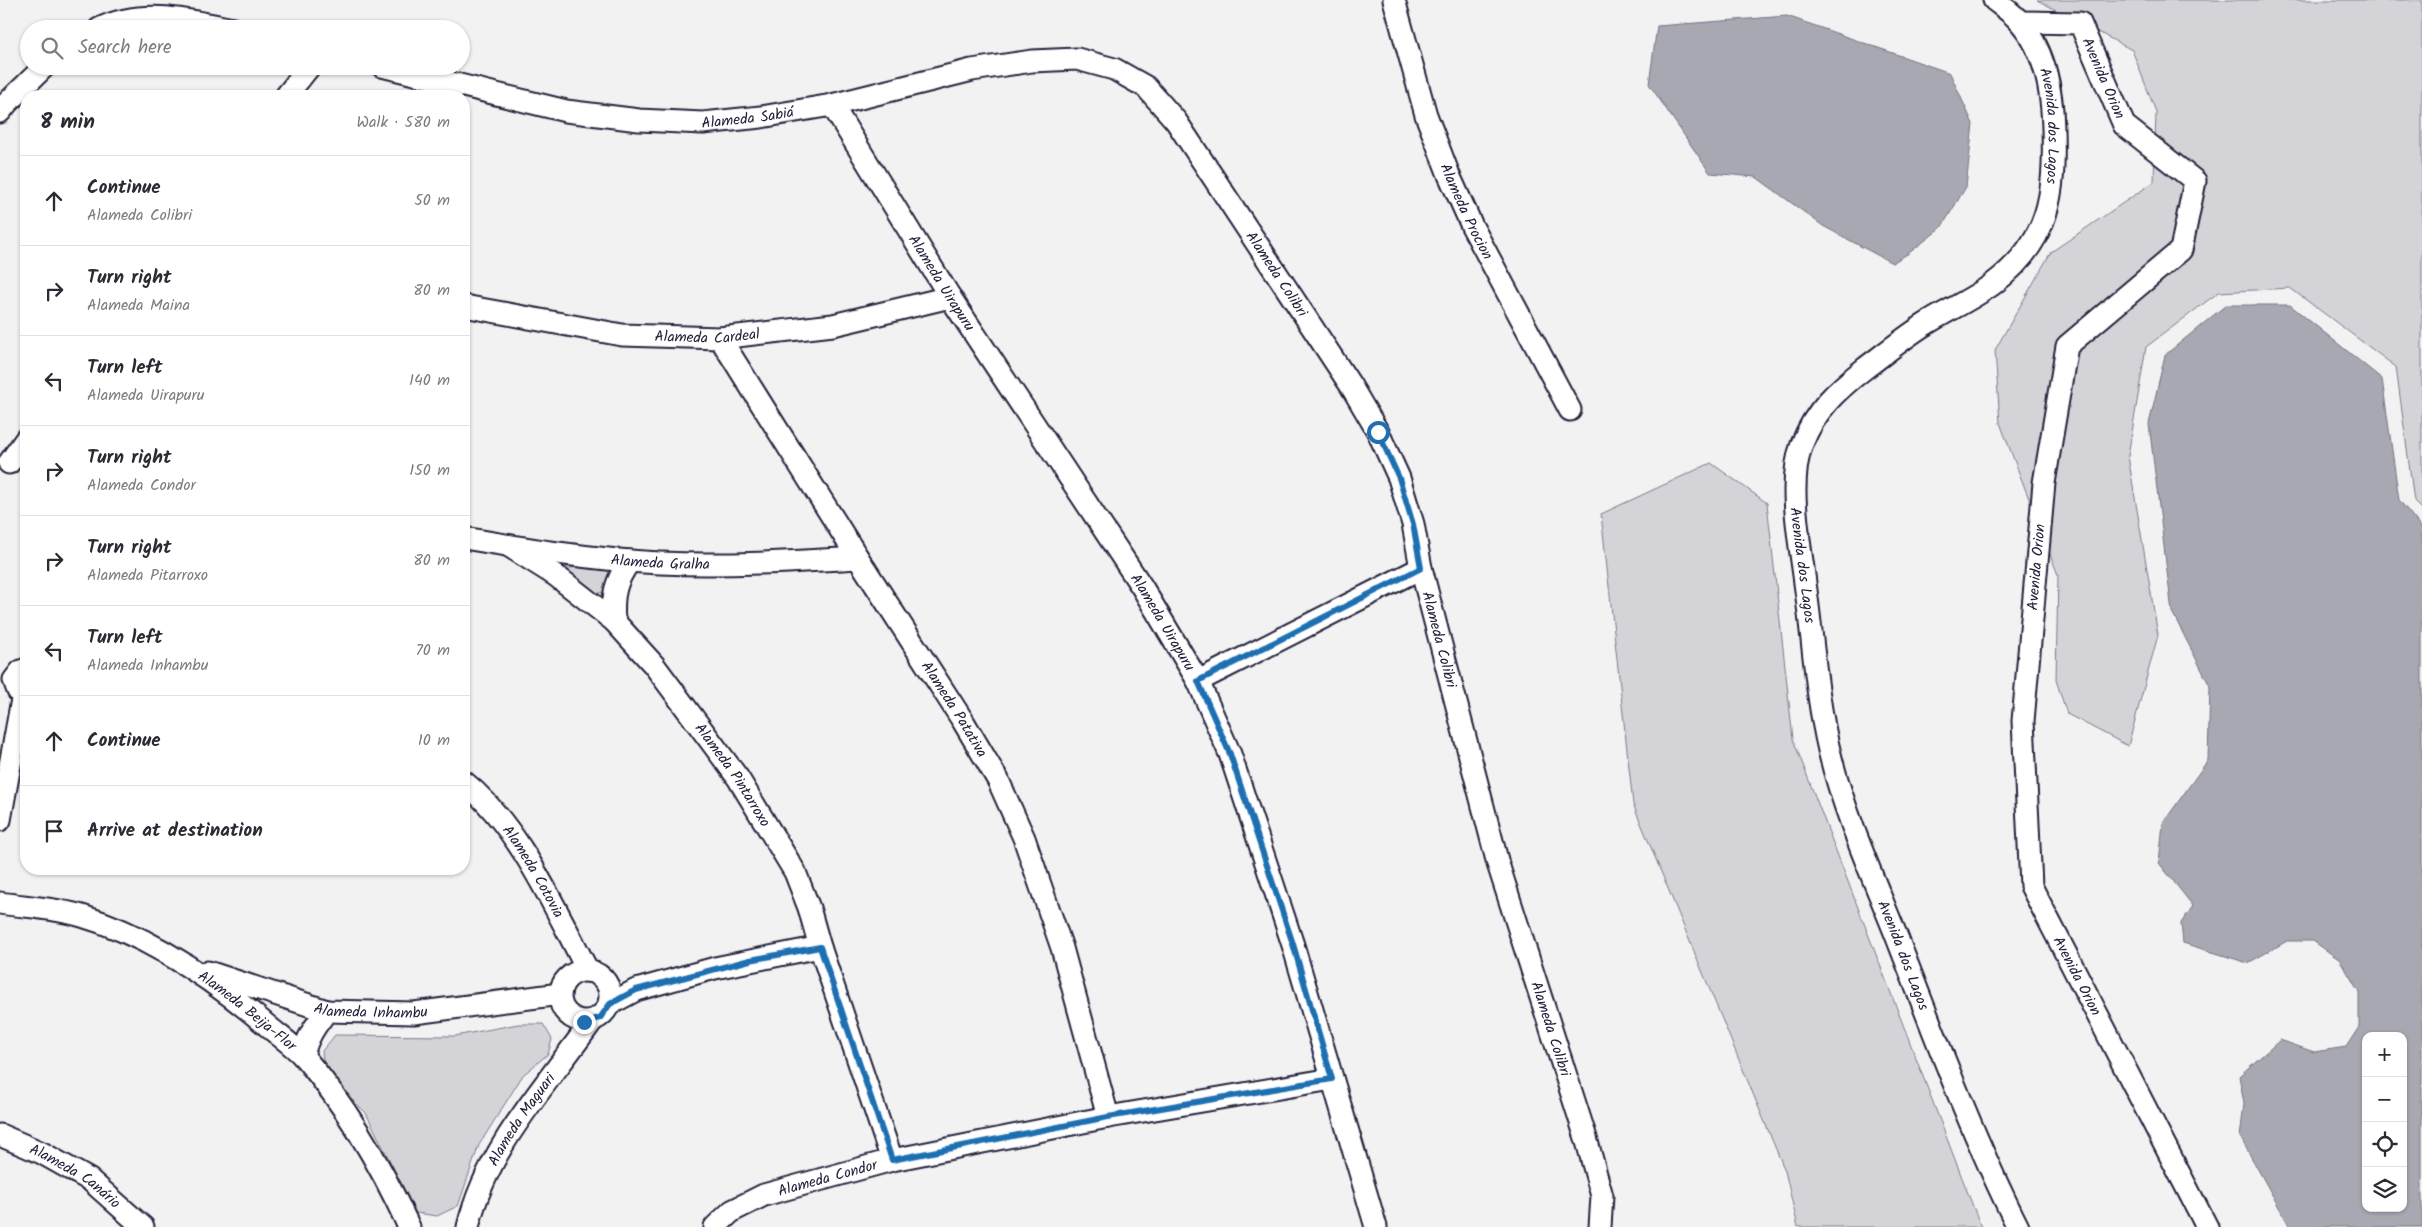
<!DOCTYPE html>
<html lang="en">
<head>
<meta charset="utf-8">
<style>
	body { margin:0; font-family:Kalam,sans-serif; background:#f2f2f3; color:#2b2b33 }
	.controls { position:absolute; right:15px; bottom:15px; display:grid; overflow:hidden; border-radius:10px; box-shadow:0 1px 4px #0004 }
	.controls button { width:45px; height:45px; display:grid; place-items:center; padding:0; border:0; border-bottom:1px solid #e1e1e2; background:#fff; color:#2b2b33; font:25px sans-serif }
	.stop { position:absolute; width:15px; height:15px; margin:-11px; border:4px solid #1f6fb2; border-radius:50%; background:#fff }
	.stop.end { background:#1f6fb2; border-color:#fff; box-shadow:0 1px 5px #0008 }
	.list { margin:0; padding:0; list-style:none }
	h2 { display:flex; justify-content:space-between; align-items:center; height:65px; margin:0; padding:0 20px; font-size:21px }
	h2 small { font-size:16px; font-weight:400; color:#7c7c81 }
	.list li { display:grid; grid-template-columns:32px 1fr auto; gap:15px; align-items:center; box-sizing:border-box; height:90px; padding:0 20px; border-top:1px solid #e1e1e2 }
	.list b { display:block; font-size:19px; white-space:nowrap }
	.list p { margin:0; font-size:16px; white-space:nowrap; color:#7c7c81 }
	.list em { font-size:16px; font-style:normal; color:#7c7c81 }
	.icon { flex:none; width:28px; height:28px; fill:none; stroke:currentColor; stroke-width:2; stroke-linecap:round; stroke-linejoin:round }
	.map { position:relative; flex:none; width:2422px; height:1227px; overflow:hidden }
	.search { position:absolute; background:#fff; box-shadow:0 1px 4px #0004; left:20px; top:20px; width:450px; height:55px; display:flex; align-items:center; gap:12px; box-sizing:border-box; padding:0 18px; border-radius:28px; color:#7c7c81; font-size:19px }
	.panel { position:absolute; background:#fff; box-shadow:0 1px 4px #0004; left:20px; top:90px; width:450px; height:785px; border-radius:20px }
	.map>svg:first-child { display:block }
	.green { fill:#d3d3d8; stroke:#7a7a8a }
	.water { fill:#a8a8b2; stroke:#727282; fill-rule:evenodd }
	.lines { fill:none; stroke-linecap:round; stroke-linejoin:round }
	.minor-casing { stroke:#22223b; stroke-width:25 }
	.minor { stroke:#fff; stroke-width:21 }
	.route { stroke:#1f6fb2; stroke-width:6 }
	.labels { text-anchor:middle; stroke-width:4; stroke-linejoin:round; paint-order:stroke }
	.street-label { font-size:15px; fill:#22223b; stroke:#fff }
</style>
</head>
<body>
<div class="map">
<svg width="2422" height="1227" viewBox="0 0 2422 1227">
	<rect width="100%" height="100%" fill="#f2f2f3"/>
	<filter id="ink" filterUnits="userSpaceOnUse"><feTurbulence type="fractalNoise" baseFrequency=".02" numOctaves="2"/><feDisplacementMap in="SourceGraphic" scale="10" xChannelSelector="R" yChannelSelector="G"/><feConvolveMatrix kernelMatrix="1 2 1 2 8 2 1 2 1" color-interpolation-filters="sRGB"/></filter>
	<g filter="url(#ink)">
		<path class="green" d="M2037,0h385v509l-8,-8 -18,-134 -106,-79 -71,4 -73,55 -18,109 30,179 -30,111 -61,-32 -11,-34 2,-105 -58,-152 -5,-73 56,-98 103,-70 2,-70 -24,-62z
			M1711,463l56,40 26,236 188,488h-183l-13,-56 -152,-367 -32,-290z
			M603,567l7,5 -7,20 -7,2 -37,-26z
			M518,1024h25l9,15 -4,15 -25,21 -44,70 -21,61 -21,10 -21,-3 -50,-100 -42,-42 -2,-20 13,-16 120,1z"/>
		<path class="water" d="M1787,16l163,57 23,51 -7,63 -25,41 -32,25 -17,10 -69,-37 -67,-49 -46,-4 -61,-89 8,-58z
			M2226,305h64l92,74 17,121 23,28v699h-132l-50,-90 4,-33 -5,-28 41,-36 34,12 32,-5 13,-20v-35l-19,-32 -27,-19h-26l-39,22 -65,-20 -2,-20 12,-17 -34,-43 4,-40 45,-63 2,-74 -38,-74 -23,-188 16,-69zM2366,1036h37v172h-37z"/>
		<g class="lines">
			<defs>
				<g id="minor">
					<path id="s1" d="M1394,0l32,115 23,60 23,51 98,184"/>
					<path id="s2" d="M1994,0c9,7 20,14 27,23 25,29 31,69 32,105 2,67 -3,113 -60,156 -22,16 -49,28 -72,43 -20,13 -38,28 -57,42 -27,21 -49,41 -62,75 -15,39 -2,98 3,139 8,56 11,112 24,167 15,63 43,125 67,185 38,98 75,198 122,292"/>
					<path id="s3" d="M2021,22l59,1 44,102 71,56 -14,69 -114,96 -23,137 -21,238 8,165 176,341"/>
					<path d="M99,29c43,-21 90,-9 134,0"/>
					<path id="s4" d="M382,66l184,45 73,9 64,3 58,-6 71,-12 140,-35 60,-9 45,-2 37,10 32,18 30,34 175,265 27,46 21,46 14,46 8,44 77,296 88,274 16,58 -2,31"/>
					<path d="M286,96l24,-30"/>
					<path id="s5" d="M832,105l118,192 192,290 56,94 32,73 63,191 83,282"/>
					<path d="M0,112l8,-10 37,-36"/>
					<path id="s6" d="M464,306l158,29 98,3 113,-13 117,-28"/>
					<path id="s7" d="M720,338l138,220 105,163 35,59 26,58 38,110 46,169"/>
					<path d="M9,463l17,-24"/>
					<path id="s8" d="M464,538c65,11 130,22 196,25 66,3 132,-1 198,-5"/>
					<path id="s9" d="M509,546l46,29 59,46 40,44 84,113 57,94 14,36 11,39 72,213"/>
					<path d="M614,621c-2,-25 1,-40 16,-60"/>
					<path d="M26,669l-5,2 -7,9 4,11 8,4"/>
					<path d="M1198,681l223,-113"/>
					<path id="s10" d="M464,782c55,44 91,127 124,189"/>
					<path d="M0,820l23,-126"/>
					<path id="s11" d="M0,903c27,4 56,5 82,13 69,20 133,65 188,112 11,9 24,18 34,29 44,51 77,109 105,170"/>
					<circle cx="585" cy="996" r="25"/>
					<path id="s12" d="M208,972l119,39 87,2 146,-19"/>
					<path d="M610,1004l26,-14 79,-22 105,-21"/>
					<path d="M303,1056c4,-19 12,-30 24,-45"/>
					<path id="s13" d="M0,1135l42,18 48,27 53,47"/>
					<path id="s14" d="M468,1227c19,-80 78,-141 124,-206"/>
					<path id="s15" d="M715,1227l17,-16 32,-16 128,-35 216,-43 224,-38"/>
				</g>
			</defs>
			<use href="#minor" class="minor-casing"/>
			<use href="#minor" class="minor"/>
		</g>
	</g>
	<g class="lines" filter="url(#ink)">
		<path class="route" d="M584,1022l16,-4 10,-14 26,-14 114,-30 70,-13 72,213 216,-43 224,-38 -39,-135 -63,-190 -32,-73 223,-113 -8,-44 -14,-46 -21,-46"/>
	</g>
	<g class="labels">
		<g class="street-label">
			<text dy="5" stroke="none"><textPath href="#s3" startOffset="119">Avenida Orion</textPath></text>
			<text dy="5" stroke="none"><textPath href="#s4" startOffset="372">Alameda Sabiá</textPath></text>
			<text dy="5" stroke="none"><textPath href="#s2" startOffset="145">Avenida dos Lagos</textPath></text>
			<text dy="5" stroke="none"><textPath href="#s1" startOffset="224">Alameda Procion</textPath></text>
			<text dy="5" stroke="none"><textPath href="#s4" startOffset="1011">Alameda Colibri</textPath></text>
			<text dy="5" stroke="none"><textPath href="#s5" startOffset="209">Alameda Uirapuru</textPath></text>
			<text dy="5" stroke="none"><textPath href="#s6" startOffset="246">Alameda Cardeal</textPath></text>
			<text dy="5" stroke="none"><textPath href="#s8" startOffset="198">Alameda Gralha</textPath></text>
			<text dy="5" stroke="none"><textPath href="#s2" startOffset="699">Avenida dos Lagos</textPath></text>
			<text transform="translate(2036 567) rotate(-85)" y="5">Avenida Orion</text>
			<text dy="5" stroke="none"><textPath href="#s5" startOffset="614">Alameda Uirapuru</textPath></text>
			<text dy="5" stroke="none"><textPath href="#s4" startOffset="1416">Alameda Colibri</textPath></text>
			<text dy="5" stroke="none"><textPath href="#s7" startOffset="439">Alameda Patativa</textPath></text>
			<text dy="5" stroke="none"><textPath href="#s9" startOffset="324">Alameda Pintarroxo</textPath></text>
			<text dy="5" stroke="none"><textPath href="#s10" startOffset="114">Alameda Cotovia</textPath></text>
			<text dy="5" stroke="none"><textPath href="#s2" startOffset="1104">Avenida dos Lagos</textPath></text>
			<text dy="5" stroke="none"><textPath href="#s3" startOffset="1124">Avenida Orion</textPath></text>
			<text dy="5" stroke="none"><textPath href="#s12" startOffset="169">Alameda Inhambu</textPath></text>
			<text dy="5" stroke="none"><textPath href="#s11" startOffset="275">Alameda Beija-Flor</textPath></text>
			<text dy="5" stroke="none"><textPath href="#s4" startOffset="1821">Alameda Colibri</textPath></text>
			<text dy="5" stroke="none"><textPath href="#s14" startOffset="121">Alameda Maguari</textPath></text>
			<text dy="5" stroke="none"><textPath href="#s13" startOffset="86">Alameda Canário</textPath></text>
			<text dy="5" stroke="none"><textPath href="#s15" startOffset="125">Alameda Condor</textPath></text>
		</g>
	</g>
</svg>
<div class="controls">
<button>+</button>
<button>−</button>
<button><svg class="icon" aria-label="locate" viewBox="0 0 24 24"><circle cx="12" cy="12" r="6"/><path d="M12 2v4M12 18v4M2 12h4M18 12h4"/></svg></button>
<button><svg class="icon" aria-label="layers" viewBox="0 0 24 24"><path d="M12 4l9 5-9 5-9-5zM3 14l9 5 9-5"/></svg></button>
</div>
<div class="stop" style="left:1378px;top:432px"></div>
<div class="stop end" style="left:584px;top:1022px"></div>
<div class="search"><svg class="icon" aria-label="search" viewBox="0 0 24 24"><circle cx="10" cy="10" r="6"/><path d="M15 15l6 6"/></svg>Search here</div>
<section class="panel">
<h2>8 min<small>Walk · 580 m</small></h2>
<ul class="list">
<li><svg class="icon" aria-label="ahead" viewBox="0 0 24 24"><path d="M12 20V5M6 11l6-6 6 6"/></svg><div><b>Continue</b><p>Alameda Colibri</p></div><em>50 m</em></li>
<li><svg class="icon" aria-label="right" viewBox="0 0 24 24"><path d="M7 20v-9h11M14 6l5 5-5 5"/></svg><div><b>Turn right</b><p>Alameda Maina</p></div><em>80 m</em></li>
<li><svg class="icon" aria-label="left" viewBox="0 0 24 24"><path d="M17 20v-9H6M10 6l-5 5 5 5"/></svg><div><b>Turn left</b><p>Alameda Uirapuru</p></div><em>140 m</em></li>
<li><svg class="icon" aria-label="right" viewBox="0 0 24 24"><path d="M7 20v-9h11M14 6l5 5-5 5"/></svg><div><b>Turn right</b><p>Alameda Condor</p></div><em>150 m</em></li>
<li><svg class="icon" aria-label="right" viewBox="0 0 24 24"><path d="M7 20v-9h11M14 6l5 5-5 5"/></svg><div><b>Turn right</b><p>Alameda Pitarroxo</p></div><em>80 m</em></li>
<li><svg class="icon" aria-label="left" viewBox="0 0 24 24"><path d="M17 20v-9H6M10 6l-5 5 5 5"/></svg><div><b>Turn left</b><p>Alameda Inhambu</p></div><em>70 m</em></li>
<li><svg class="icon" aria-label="ahead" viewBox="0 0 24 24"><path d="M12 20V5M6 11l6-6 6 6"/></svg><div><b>Continue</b></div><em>10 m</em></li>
<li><svg class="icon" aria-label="arrive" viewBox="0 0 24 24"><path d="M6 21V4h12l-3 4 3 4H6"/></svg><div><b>Arrive at destination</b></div></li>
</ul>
</section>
</div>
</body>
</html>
